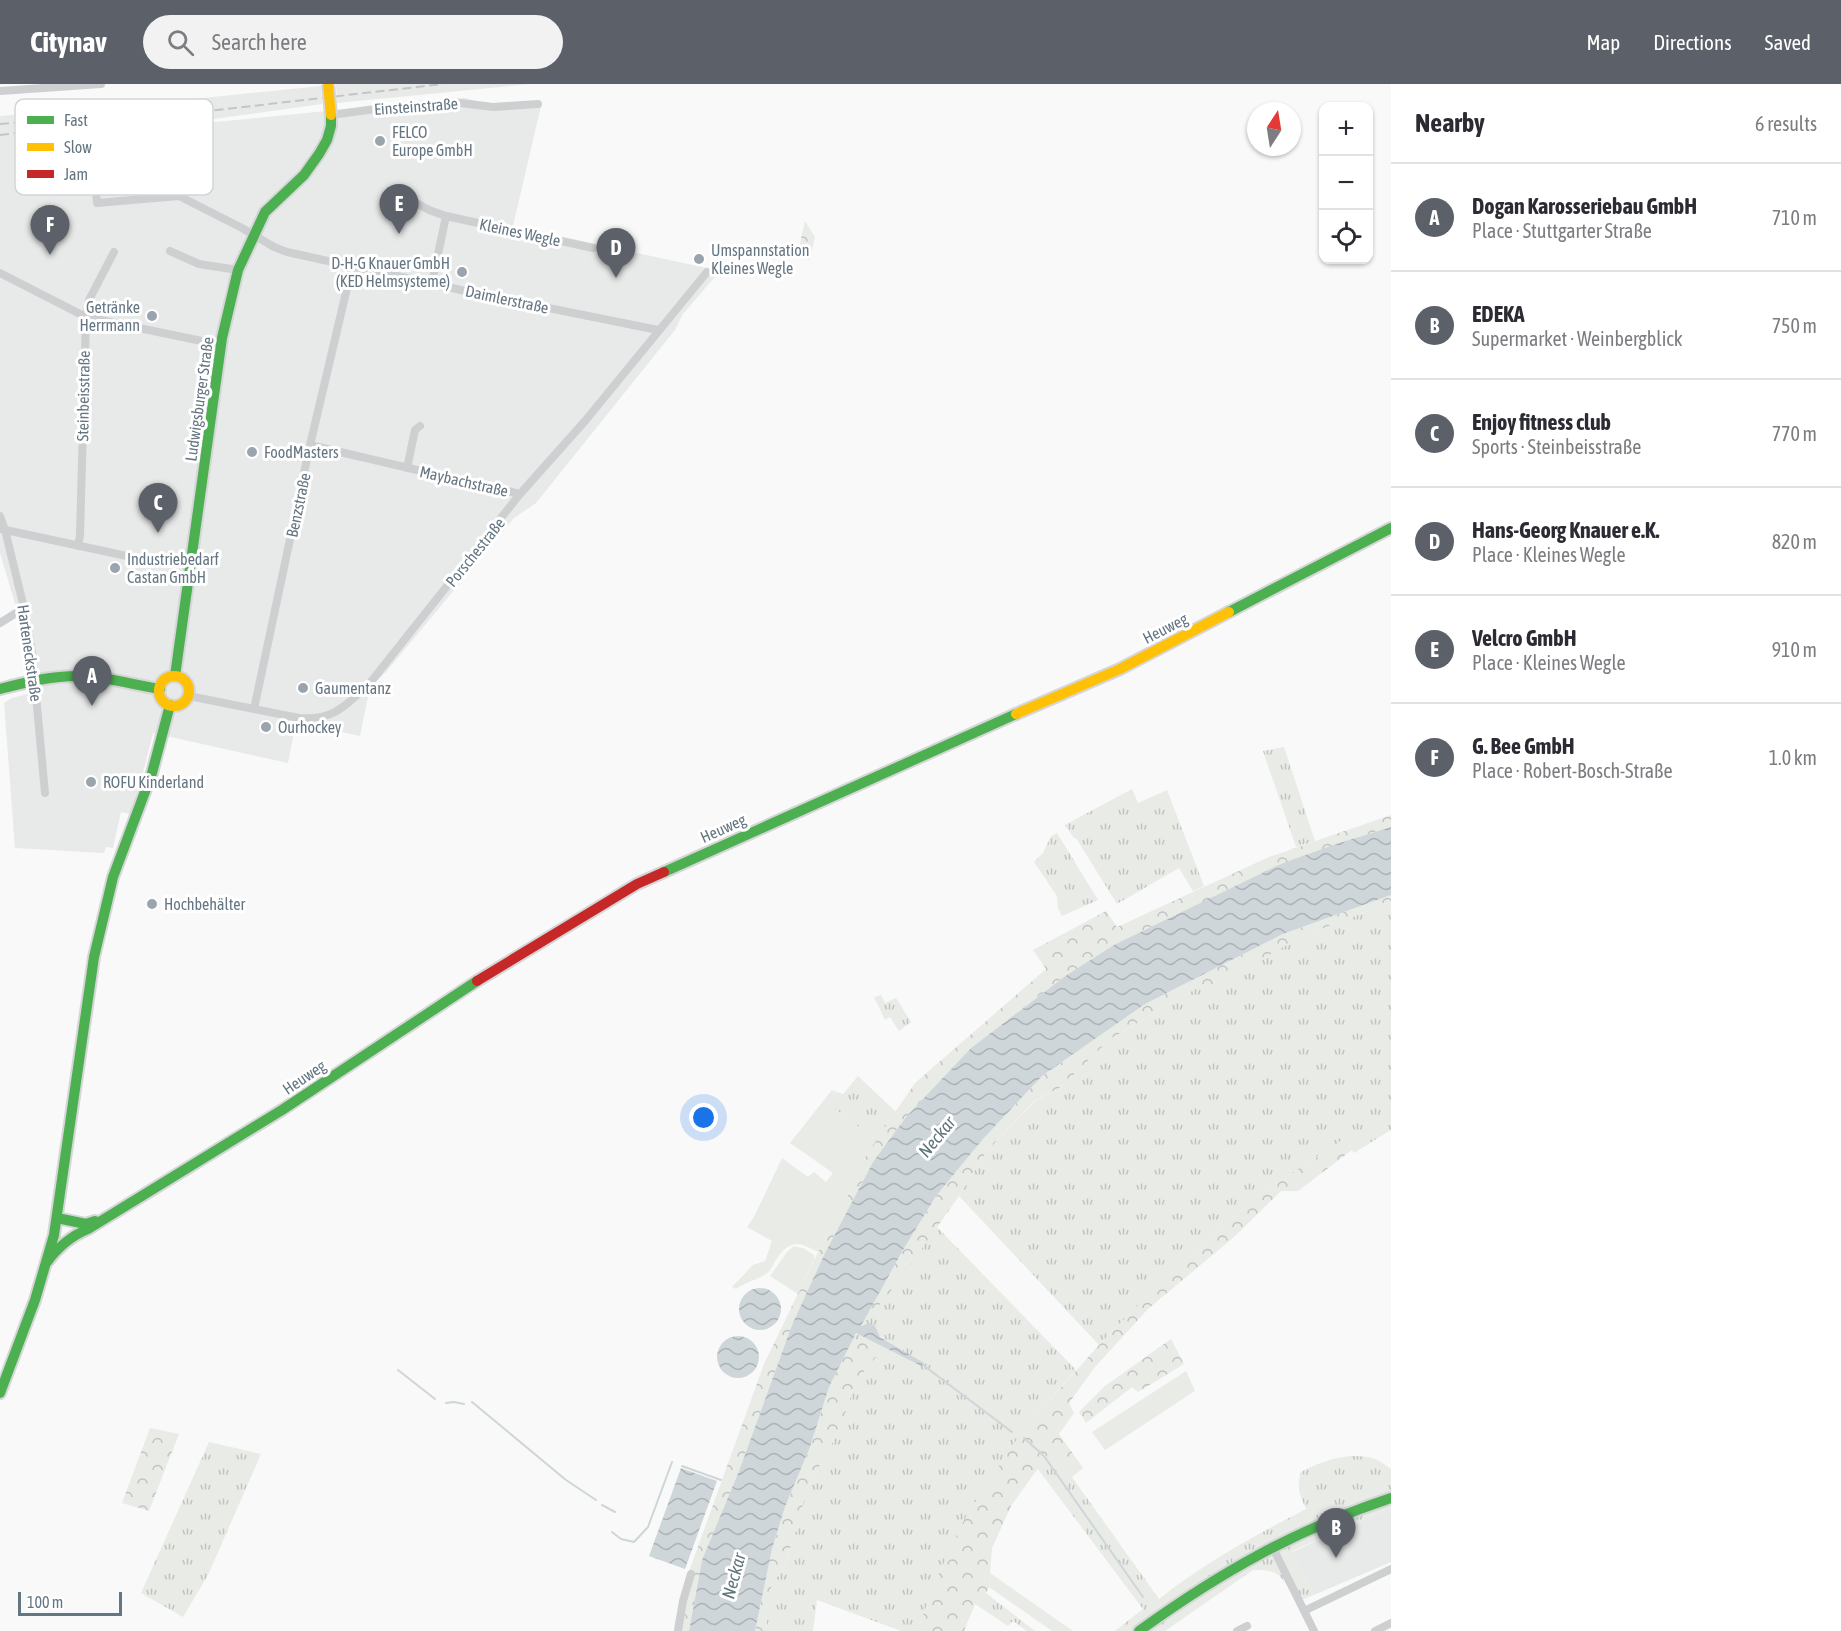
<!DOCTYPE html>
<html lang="en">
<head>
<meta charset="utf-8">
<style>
	body { margin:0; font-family:"Asap Condensed",sans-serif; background:#f2f2f3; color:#2b2b33 }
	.controls { position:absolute; right:18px; top:18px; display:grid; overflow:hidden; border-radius:12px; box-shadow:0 2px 4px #0004 }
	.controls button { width:54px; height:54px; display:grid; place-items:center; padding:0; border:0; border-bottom:2px solid #e1e1e2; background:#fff; color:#2b2b33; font:30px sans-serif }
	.compass { position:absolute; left:1247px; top:18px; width:54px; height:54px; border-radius:50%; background:#fff; box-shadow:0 2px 4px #0004; rotate:12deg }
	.scale { position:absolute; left:18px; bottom:15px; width:104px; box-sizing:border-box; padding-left:6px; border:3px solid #657683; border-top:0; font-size:16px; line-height:21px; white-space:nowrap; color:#657683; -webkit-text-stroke:4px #fff; paint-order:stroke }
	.you { position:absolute; left:704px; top:1034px; width:21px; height:21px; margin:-15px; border:4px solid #fff; border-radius:50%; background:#1a73e8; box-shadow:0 0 0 9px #1a73e833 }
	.badge { display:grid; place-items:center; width:39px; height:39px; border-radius:50%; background:#5c6169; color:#fff; font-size:20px; font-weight:700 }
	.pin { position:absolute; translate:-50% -50px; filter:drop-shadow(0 2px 3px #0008) }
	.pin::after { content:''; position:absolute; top:32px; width:21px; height:18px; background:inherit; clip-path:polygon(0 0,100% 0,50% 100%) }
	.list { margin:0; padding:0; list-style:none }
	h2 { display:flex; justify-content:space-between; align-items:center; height:78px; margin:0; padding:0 24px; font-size:26px }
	h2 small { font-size:20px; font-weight:400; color:#7c7c81 }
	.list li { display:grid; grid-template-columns:39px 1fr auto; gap:18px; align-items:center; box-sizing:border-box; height:108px; padding:0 24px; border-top:2px solid #e1e1e2 }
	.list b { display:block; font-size:22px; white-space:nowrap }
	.list p { margin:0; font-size:20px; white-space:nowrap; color:#7c7c81 }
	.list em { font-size:20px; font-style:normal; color:#7c7c81 }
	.icon { flex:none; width:33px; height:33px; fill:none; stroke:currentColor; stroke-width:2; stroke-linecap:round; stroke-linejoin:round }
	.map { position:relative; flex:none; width:1391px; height:1547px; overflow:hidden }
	header { display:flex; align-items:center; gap:36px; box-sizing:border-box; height:84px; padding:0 30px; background:#5c6169; color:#fff }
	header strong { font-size:28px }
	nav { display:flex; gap:33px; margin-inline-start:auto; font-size:21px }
	.search { width:420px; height:54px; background:#f2f2f3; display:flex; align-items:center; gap:15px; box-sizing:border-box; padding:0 21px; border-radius:33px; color:#7c7c81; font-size:22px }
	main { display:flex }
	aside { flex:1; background:#fff }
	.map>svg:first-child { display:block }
	.built { fill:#e8e9e9 }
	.grass { fill:url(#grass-tufts) }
	.forest { fill:url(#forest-crowns) }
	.garden { fill:#e8ebe6 }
	.water { fill:url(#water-waves) }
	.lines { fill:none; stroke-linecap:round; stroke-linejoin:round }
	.stream { stroke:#ced6d9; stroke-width:2 }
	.fast-casing { stroke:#d5d6d7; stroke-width:14 }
	.slow-casing { stroke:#d5d6d7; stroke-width:14 }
	.jam-casing { stroke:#d5d6d7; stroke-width:14 }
	.street { stroke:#cecfd0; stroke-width:8 }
	.fast { stroke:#4caf50; stroke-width:10 }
	.slow { stroke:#ffc107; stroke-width:10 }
	.jam { stroke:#c62828; stroke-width:10 }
	.rail { stroke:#c3c5c6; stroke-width:2; stroke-dasharray:9 4.5; stroke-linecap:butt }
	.slow-bridge-casing { stroke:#d5d6d7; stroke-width:14; stroke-linecap:butt }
	.slow-bridge { stroke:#ffc107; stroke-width:10 }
	.poi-dot { fill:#99a4ac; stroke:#fff; stroke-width:2 }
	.labels { text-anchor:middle; stroke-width:6; stroke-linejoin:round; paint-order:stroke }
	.street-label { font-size:16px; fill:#657683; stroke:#fff }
	.poi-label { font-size:16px; fill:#657683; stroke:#fff; text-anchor:start }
	.water-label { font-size:18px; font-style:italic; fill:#60757c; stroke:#fff }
	.key { fill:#fff; stroke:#d1d6da; stroke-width:1.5 }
	.key-label { font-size:16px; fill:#657683 }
</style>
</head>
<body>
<header>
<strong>Citynav</strong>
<div class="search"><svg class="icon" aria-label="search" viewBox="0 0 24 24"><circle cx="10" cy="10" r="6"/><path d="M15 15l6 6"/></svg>Search here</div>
<nav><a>Map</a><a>Directions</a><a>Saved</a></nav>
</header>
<main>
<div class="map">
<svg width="1391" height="1547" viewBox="0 0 1391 1547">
	<defs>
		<pattern id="grass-tufts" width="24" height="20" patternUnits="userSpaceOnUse" patternTransform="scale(1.5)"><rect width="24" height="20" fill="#e8ebe6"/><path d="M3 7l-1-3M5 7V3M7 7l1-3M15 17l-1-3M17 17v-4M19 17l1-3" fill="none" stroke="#c0c3c0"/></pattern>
		<pattern id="forest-crowns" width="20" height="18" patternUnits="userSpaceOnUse" patternTransform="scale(1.5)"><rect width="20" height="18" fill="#e8ebe6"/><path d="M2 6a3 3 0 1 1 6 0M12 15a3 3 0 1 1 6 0" fill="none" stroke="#c0c3c0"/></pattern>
		<pattern id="water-waves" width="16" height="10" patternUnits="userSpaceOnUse" patternTransform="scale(1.5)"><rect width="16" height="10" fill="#ced6d9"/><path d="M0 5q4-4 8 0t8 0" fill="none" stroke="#abb2b5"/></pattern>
	</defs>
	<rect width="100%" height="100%" fill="#f9f9f9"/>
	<path class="built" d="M336,0h193l-192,19z
		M321,2l1,18 -108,15 -190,22 332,-33 43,-6 67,-4 19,6 52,-3 4,5 -28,120 207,45 -37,43 -8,16 -139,173 -22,15 -128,154 -16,15 -10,49 -64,-14 -8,41 -135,-30 -10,40 -13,41 -9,-2 -8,36 -7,-1 -2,6 -89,-5 -11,-145 8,-5 15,-4 -9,-80 -18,-61v-437l154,-13z
		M1391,1423v55l-77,33 -22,-43z"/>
	<path class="grass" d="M1284,663l31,94 -19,6 -33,-96z
		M1132,705l6,14 29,-13 37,96 -11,5 -14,-23 -62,36 -41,-66h-2l-9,-13z
		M1057,749l41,67 -36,16 -4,-8 -1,-12 -23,-34 9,-9 8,-17z
		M1391,818v228l-37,23 -10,-14 -78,51 -44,37 -74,68 -49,50 -140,-149 28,-45 48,-50 26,-14 49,-48 87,-51 12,-1 94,-51z
		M881,911l4,8 11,-5 15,24 -12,9 -9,-14 -5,3 -11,-23z
		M858,992l38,36 -20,29 -52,-41 8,-10 11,4z
		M937,1143l139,143 -53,60 -84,143 -22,58h-16l-84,-31 -4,31h-46l-1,-17 6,-31 11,-13 15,-46 9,-36 34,-61 11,-35 16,-27 14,-13 -29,-14 4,-5 64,33 2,-3 -45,-28 -17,-8 8,-16 8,-3z
		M209,1358l52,12 -53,121 -25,42 -42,-24z
		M1052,1365l107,150c45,-36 95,-63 147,-90 -6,-14 -10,-21 -5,-37 21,-11 50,-21 74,-13 6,2 11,7 16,10v38l-99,44 22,44 -18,7c-13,-23 -14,-33 -43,-32l-88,61h-50l28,-22 -106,-141z
		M986,1509l49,38h-8l-14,-10 -5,5 -33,-22z"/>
	<path class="forest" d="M805,137l10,16 -5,23 -13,-3z
		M1391,731v12l-55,17 -272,133 -93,71 -65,69 -33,45 -49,93 -32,70 -53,146 -37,89 -13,71h-15l1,-10 13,-47 76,-210 54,-112 28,-53 20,-44 49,-72 131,-114 -13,-19 73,-39 11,16 152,-70z
		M1391,811v7l-88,34 -94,52h-12l-87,51 -49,48 -27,14 -47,50 -28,45 -57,81 -25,31 -8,3 34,-61 33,-54 47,-57 59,-63 103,-72 138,-70z
		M1344,1055l8,11 -54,41h-17l-47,46 -86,72 -53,58 -26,36 5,10 -15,21 24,34 -11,9 -21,-27 -40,56 -19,42 -3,39 -3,6 -11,11 -11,27h-47l22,-58 27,-57 57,-86 76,-85 49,-50 74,-68 44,-37z
		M853,1254l29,14 -14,13 -16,27 -11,35 -34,61 -9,36 -15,46 -11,13 -6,31 1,17h-12l17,-82 13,-42 25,-60 19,-60z
		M1171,1255l13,25 -46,28 -6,-5 -46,36 -7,-11 26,-26z
		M150,1344l29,6 -30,77 -27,-8z"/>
	<path class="garden" d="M824,1016l52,41 -10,14 -20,44 -28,53c-20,-10 -26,-13 -41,6 -4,6 -5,12 -11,16 -9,6 -20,8 -30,15l-4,-2 21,-22 12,-4 7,-20 -25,-14 7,-10 28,-59 26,19 6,-5 12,10 7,-9 -43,-30z
		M794,1162l11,3 9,6v4l-16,35 -28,-18 17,-24z
		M1186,1287l9,20 -90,59 -13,-18z
		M990,1489l83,58h-21l-63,-44z"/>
	<path class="water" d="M1391,743v68l-108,39 -138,70 -103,72 -59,63 -47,57 -33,54 -42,76 9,-3 5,3 5,11 44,26 -1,3h-2l-65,-33 -27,54 -19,60 -25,60 -13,42 -17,82h-66l13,-71 37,-89 53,-146 32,-70 49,-93 33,-45 65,-69 93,-71 50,-32 167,-81 55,-20z
		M739 1225a21 21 0 1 1 42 0a21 21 0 1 1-42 0Z
		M717 1273a21 21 0 1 1 42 0a21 21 0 1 1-42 0Z
		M681,1384l36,13 -32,88 -36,-13z"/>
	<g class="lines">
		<path class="stream" d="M923,1281l89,67
			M398,1286l37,29
			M472,1318l94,78 30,20
			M446,1319l8,-1 10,2
			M1024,1354l20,18 99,141
			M682,1382l39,14
			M602,1421l13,7
			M612,1448l9,7 13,3 14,-15 24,-65"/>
		<defs>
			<path id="fast" d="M1229,528l162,-84
				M175,592l47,-338 16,-68 27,-58 39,-37 15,-21 8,-14 4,-14v-11
				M0,605c27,-7 54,-14 82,-13 26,1 52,9 78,13
				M664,788l352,-158
				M57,1134l29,6 9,-3
				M47,1178c11,-15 24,-26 41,-33l194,-119 195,-129
				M0,1309l35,-93 19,-65 40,-278 19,-80 39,-104 18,-68
				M1139,1547c82,-59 156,-101 252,-133"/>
			<path id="slow" d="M159 607a15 15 0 1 1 30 0a15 15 0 1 1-30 0Z
				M1016,630l104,-45 109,-57"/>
			<path id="jam" d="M477,897l160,-97 27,-12"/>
		</defs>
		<use href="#fast" class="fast-casing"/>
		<use href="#slow" class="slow-casing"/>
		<use href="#jam" class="jam-casing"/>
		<path class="street" d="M0,7l101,-7
			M331,31l52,-7 69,-6 41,5 45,-3
			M93,75l4,44 82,-7 63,32 32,19 13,5 197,43 174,35
			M409,115l20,11 17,6 147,32
			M170,167l29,13 39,6
			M0,189l86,44 135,28
			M432,199l14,-67
			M310,361l210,49
			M407,384l8,-38 5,-4
			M0,432l5,14 19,78 8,44 13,141
			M1,445l163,35
			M78,462l2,-11 6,-218 3,-17 25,-48
			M0,539l24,-15
			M189,612l110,22c35,3 47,-13 71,-35l150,-189 65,-73 122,-149
			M254,625l56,-264 42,-178
			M1272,1462l42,85
			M1304,1527l87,-42
			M678,1547l5,-30 8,-27
			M1237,1547l10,-5
			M1375,1547l16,-8"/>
		<use href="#fast" class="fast"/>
		<use href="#slow" class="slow"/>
		<use href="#jam" class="jam"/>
		<path class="rail" d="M0,40l132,-12
			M0,51l443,-51"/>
		<defs>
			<path id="slow-bridge" d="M328,0l3,31"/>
		</defs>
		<use href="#slow-bridge" class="slow-bridge-casing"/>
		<use href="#slow-bridge" class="slow-bridge"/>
	</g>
	<g class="poi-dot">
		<circle cx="380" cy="57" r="6"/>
		<circle cx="699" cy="175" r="6"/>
		<circle cx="462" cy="188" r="6"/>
		<circle cx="152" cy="232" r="6"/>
		<circle cx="252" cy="368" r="6"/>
		<circle cx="115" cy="484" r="6"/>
		<circle cx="303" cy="604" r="6"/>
		<circle cx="266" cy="643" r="6"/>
		<circle cx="91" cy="698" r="6"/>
		<circle cx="152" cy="820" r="6"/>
	</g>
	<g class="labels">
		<g class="street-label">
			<text transform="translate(416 22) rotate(-4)" y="6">Einsteinstraße</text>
			<text transform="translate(520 148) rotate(12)" y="6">Kleines Wegle</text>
			<text transform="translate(507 215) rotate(12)" y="6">Daimlerstraße</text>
			<text transform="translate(83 312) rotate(-89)" y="6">Steinbeisstraße</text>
			<text transform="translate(199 315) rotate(-82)" y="6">Ludwigsburger Straße</text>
			<text transform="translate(464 397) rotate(13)" y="6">Maybachstraße</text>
			<text transform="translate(298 421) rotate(-78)" y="6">Benzstraße</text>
			<text transform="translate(475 468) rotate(-51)" y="6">Porschestraße</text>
			<text transform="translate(1165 544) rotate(-27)" y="6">Heuweg</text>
			<text transform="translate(30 569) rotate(82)" y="6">Harteneckstraße</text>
			<text transform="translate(723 744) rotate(-24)" y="6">Heuweg</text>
			<text transform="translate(304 993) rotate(-34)" y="6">Heuweg</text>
		</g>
		<g class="poi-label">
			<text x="392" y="54">FELCO<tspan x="392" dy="18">Europe GmbH</tspan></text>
			<text x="711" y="172">Umspannstation<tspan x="711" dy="18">Kleines Wegle</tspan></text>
			<text x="450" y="185" text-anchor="end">D-H-G Knauer GmbH<tspan x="450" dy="18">(KED Helmsysteme)</tspan></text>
			<text x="140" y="229" text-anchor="end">Getränke<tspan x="140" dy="18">Herrmann</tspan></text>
			<text x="264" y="374">FoodMasters</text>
			<text x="127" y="481">Industriebedarf<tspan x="127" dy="18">Castan GmbH</tspan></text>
			<text x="315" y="610">Gaumentanz</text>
			<text x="278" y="649">Ourhockey</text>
			<text x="103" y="704">ROFU Kinderland</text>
			<text x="164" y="826">Hochbehälter</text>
		</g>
		<g class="water-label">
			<text transform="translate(937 1053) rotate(-51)" y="6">Neckar</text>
			<text transform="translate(734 1492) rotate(-75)" y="6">Neckar</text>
		</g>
	</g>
	<rect x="15" y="15" width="198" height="96" rx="9" class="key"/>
	<rect x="27" y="32" width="27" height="8" fill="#4caf50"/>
	<rect x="27" y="59" width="27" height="8" fill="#ffc107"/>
	<rect x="27" y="86" width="27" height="8" fill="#c62828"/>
	<g class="key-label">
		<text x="64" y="42">Fast</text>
		<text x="64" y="69">Slow</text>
		<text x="64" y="96">Jam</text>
	</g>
</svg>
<div class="controls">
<button>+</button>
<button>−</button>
<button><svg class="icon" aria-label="locate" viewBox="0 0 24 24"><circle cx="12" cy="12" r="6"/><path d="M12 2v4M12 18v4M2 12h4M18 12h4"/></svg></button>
</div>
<svg class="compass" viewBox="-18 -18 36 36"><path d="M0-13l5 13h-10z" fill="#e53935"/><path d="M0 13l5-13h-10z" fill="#7c7c81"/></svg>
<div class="scale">100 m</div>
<div class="you"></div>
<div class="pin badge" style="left:92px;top:622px">A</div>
<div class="pin badge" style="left:1336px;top:1474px">B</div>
<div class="pin badge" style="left:158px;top:449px">C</div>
<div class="pin badge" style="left:616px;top:194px">D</div>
<div class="pin badge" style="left:399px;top:150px">E</div>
<div class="pin badge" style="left:50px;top:171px">F</div>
</div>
<aside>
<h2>Nearby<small>6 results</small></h2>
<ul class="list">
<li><span class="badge">A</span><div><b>Dogan Karosseriebau GmbH</b><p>Place · Stuttgarter Straße</p></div><em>710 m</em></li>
<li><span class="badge">B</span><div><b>EDEKA</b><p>Supermarket · Weinbergblick</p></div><em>750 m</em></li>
<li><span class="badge">C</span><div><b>Enjoy fitness club</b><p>Sports · Steinbeisstraße</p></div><em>770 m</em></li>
<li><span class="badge">D</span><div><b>Hans-Georg Knauer e.K.</b><p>Place · Kleines Wegle</p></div><em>820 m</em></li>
<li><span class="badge">E</span><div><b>Velcro GmbH</b><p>Place · Kleines Wegle</p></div><em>910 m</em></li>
<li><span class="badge">F</span><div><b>G. Bee GmbH</b><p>Place · Robert-Bosch-Straße</p></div><em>1.0 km</em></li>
</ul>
</aside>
</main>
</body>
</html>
